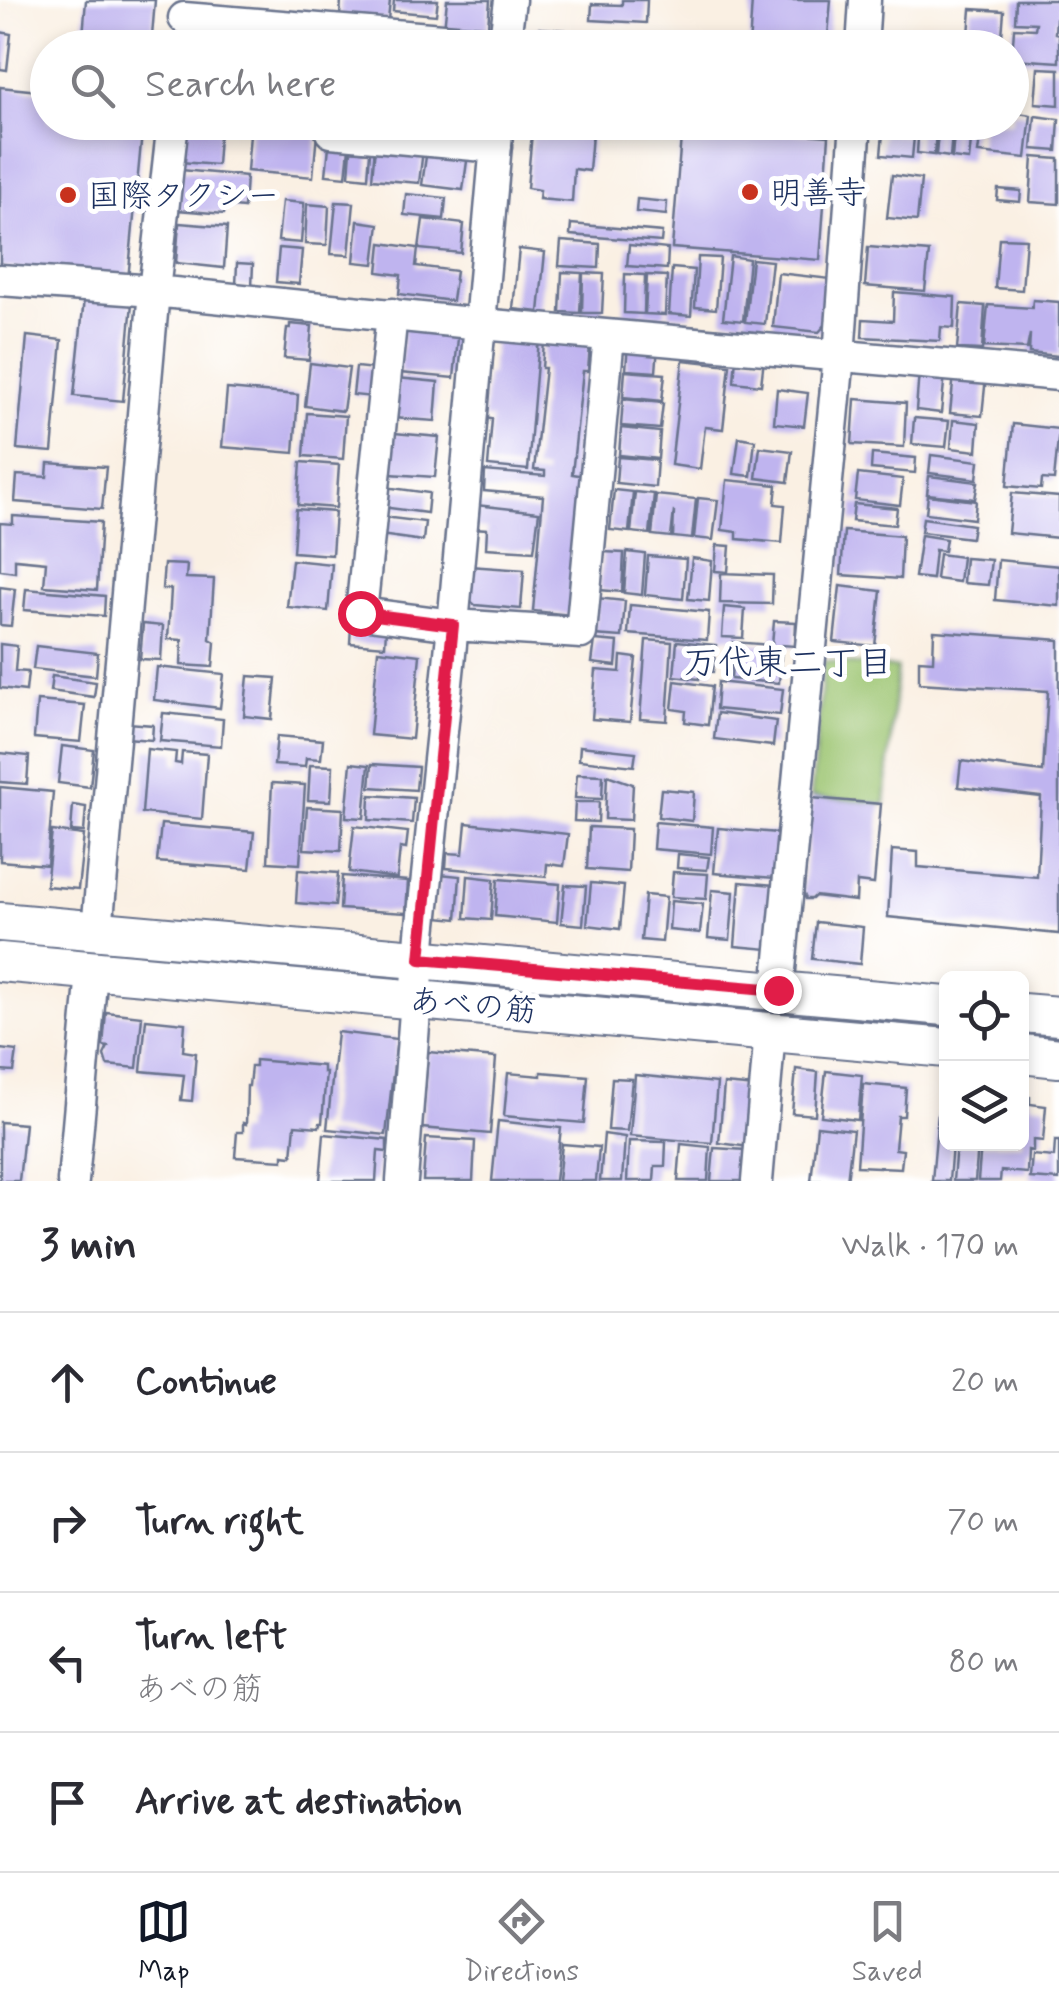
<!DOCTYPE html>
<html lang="en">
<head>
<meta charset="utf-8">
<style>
	body { margin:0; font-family:Mynerve,"Klee One",sans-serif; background:#f2f2f3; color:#2b2b33 }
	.controls { position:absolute; right:30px; bottom:30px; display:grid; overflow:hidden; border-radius:15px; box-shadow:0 5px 15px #0003 }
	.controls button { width:90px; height:90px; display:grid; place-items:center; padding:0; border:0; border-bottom:2px solid #e1e1e2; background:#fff; color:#2b2b33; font:50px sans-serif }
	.stop { position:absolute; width:30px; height:30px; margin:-22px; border:8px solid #e11d48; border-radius:50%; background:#fff }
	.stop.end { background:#e11d48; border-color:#fff; box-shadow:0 2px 10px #0008 }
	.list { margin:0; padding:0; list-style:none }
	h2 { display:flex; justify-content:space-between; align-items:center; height:130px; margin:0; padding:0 40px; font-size:42px }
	h2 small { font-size:32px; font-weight:400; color:#7c7c81 }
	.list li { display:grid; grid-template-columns:65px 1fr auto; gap:30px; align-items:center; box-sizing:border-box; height:140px; padding:0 40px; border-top:2px solid #e1e1e2 }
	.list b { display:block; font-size:38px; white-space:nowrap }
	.list p { margin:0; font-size:32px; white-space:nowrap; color:#7c7c81 }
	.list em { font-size:32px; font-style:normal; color:#7c7c81 }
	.icon { flex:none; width:55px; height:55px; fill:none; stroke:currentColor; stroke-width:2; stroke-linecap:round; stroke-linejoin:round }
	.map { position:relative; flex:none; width:1059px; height:1181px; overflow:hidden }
	.search { position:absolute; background:#fff; box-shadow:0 5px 15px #0003; left:30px; right:30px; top:30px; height:110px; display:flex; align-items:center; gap:25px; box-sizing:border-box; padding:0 35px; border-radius:55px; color:#7c7c81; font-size:38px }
	.sheet { height:690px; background:#fff }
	nav { display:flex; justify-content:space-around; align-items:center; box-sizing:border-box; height:140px; border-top:2px solid #e1e1e2; background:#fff; font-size:28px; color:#7c7c81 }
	nav a { display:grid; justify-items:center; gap:5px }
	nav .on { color:#111827 }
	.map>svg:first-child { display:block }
	.green { fill:#9bc470; stroke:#5b7a67; stroke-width:2.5 }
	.building { fill:#bfb4ef }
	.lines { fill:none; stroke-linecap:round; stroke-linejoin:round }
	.minor-casing { stroke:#69738d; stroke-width:35 }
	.major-casing { stroke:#69738d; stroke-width:42 }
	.minor { stroke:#fff; stroke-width:30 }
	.major { stroke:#fff; stroke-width:38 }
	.route { stroke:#e11d48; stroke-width:12 }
	.poi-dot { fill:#c8321e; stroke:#fff; stroke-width:4 }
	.labels { text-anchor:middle; stroke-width:10; stroke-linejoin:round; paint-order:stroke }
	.poi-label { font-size:32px; fill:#1b2f5e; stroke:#fff; text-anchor:start }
	.street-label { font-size:32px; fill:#1b2f5e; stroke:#fff }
	.neighbourhood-label { font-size:35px; fill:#1b2f5e; stroke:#fff }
</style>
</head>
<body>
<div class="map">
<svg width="1059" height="1181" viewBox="0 0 1059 1181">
	<rect width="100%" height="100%" fill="#fff"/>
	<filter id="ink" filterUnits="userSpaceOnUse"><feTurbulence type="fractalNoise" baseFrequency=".01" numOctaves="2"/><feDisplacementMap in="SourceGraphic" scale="20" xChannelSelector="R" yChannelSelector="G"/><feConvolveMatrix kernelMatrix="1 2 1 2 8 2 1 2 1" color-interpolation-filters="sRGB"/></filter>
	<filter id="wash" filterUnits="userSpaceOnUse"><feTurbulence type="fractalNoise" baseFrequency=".0048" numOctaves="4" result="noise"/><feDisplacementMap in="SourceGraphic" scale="40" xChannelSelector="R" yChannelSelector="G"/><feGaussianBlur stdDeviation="2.25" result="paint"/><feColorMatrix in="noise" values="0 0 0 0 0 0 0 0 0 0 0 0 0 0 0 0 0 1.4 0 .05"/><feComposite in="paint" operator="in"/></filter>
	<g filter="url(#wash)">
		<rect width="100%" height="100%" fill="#faf0e3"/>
		<path class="green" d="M824,661l73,7 -12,136 -74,-7z"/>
		<g id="blocks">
			<path class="building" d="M86,0h69l-4,48h-69z
				M341,0h49l-2,20 -48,-4z
				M394,0h44l-2,15 -43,-4z
				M447,0h43l-2,27 -9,6 -35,-3z
				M622,0h25l-1,23 -55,-3 1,-16 30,1z
				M752,0h79l-4,48h-78z
				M1016,0h43v20l-3,-1 -1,14 4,1v28l-47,-3 2,-31 21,1 1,-6 -21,-1z
				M971,9l33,2 -3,37h-33z
				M197,28l46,5 -1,15 -47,-2z
				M538,28l27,2 -1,18h-27z
				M0,32l11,2 -4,36 -7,-1z
				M250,37l49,5v6h-50z
				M1038,68l21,1v36l-24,-2z
				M0,87l48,5v30h95l-15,158 -128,-13z
				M1012,112l19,3 -5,43 -48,-5 4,-31h30z
				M1035,116l24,3 -2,32 -25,-2z
				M184,122h36l-3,43 -36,-3z
				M251,122h67l-5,55 -66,-6z
				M533,122h60l-4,49 -15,-2 -2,33 -33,-3 1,-9 -13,-2z
				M875,122h40l-1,10 -40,-4z
				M919,122h18l-3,33 -17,-2z
				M939,122h14l-3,35 -14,-2z
				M955,122h18l-4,38 -17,-2z
				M682,124l147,12 -9,124 -148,-12z
				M883,133l31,4 -2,21 -31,-3z
				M329,146l20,2 -3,29 -20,-2z
				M375,146l48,4 -4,33 -47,-4z
				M427,149l41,5 -5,36 -41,-5z
				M351,150l19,2 -2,26 -19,-2z
				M1033,157l26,2v45l-29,-2z
				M181,170l65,6 -2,32 -19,-2 -1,8 -46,-4z
				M892,175l29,4 -4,42 -30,-3z
				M998,189l23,2 -1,11 -23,-2z
				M406,194l40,4 -2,21 -40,-4z
				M637,199l30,3 -1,13 -30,-3z
				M282,201l22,2 -3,40 -23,-2z
				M336,202l18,1 -5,52 -18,-1z
				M307,204l22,2 -2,39 -22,-1z
				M423,219l41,5 -3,29 -42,-4z
				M358,221l21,3 -5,40 -20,-2z
				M179,223l48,4 -3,41 -48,-5z
				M571,224l91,8 -1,10 -91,-7z
				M999,238l27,1 -4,51 -27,-2z
				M561,241l39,3 -1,24 -40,-2z
				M381,243l37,5 -2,18 40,5 -4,30 -53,-7 2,-19 -23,-3z
				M629,245l39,4 -1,20 -40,-3z
				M868,247l61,5 -4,39 -60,-5z
				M279,248l23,2 -3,34 -23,-2z
				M519,249l26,3 -6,60 -26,-3z
				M730,256l19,3 -6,62 -20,-2z
				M698,257l22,1 -4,51 -21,-2z
				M752,259l20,2 -7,63 -20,-2z
				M237,263l16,1 -1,23 -16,-1z
				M672,268l22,2 -3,46 -22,-2z
				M562,272l20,1 -2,40 -20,-1z
				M583,273l21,1 -2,39h-20z
				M778,273l53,6 -5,45 -7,8 -46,-5z
				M625,274l20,1 -1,39 -20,-1z
				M647,275l20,1 -2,39 -20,-1z
				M894,292l61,5 -1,31 -13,-1 -1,14 -78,-4 1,-18 30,2z
				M84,298l48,5 -9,98 -49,-5z
				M1033,300l26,2v54l-30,-3 1,-19 -3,15 -43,-2 4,-42 44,3z
				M961,304l24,2 -3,44 -25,-1z
				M404,323l55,5 -5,50 -54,-5z
				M290,324l22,2 -3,34 -25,-2 3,-30h3z
				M495,335l44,4 -11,131 -40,-4 4,-47 -8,-1 3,-43h4z
				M27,336l35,4 -10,112 -35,-3z
				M544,342l46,3 -2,26h-5l-11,103 13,2 -14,139 -38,-4 10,-115 -59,-5 1,-20 60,5v-5l-11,-1 11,-102h-3z
				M628,343l30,2 -2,27 -30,-2z
				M736,357l28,2 -3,26 -27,-3z
				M683,360l47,5 -7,64 -18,-2 -5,42 -29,-4z
				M310,363l39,5 -6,43 -38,-5z
				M356,367l19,2 -3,28 -19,-2z
				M625,371l40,3 -3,27 -39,-4z
				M919,371l26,2 -4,40 -25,-3z
				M954,374l32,3 -4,39 -32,-3z
				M397,378l41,4 -3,39 -42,-3z
				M227,389l71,6 -4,58 -72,-6z
				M777,389l31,4 -4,33 -30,-3z
				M623,399l40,4 -3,26 -39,-3z
				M855,399l51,4 -2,44 -52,-3z
				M307,413l39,3 -3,43 -39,-3z
				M914,418l35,3 -3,26 -34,-3z
				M953,420l26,3 -2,28 -26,-3z
				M1013,424l46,5 -5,51 -12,-1 -1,10 -34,-3z
				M621,428l39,4 -2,27 -39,-4z
				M394,433l45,4 -4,40 -45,-3z
				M739,437l16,3 -4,36 -17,-2z
				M760,447l32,4 -4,31 -32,-4z
				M872,454l44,4 -1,15 -44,-4z
				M931,455l48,6 -2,18 -48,-6z
				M618,457l39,3 -2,27 -39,-4z
				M301,462l38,3 -3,43 -38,-3z
				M48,463l58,4 -4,42 -87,-7 2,-27 30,2z
				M858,474l45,5 -3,26 -45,-5z
				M929,476l49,6 -3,17 -48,-5z
				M727,480l50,5 -2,19 10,1 -3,38 -45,-4v-7l-15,-2z
				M385,487l44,6 -2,20 -45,-6z
				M614,490l19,2 -4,40 -19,-2z
				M635,492l19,2 -4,40 -19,-2z
				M1012,493l47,4v41l-51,-5z
				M656,495l40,4 -4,40 -19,-2 1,-26 -3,26 -19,-2z
				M928,495l48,6 -2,18 -48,-6z
				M698,498l20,2 -5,40 -19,-2z
				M854,504l43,4 -2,17 -43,-4z
				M476,505l63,7 -5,39 -48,-3 1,-19 -13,-1z
				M296,509l39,3 -3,43 -39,-3z
				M13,516l88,6 -4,68 -53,-4 2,-24 -31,-3v13l-15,-2v-47l13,1z
				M383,517l42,5 -2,19 -43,-6z
				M923,518l50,7 -2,13 -50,-6z
				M844,531l58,5 -2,43 -59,-4z
				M921,535l25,4 -2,12 -9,-1 -3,29 -17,-2z
				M717,545l13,1 -2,26 -13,-1z
				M603,552l21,1 -2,39 -22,-2z
				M627,552l18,2 -3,41 -18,-2z
				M939,554l23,3 -3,25 -23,-3z
				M648,556l38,3 -3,40 -38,-4z
				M692,558l20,3 -3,40 -21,-2z
				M965,558l26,2 -3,25 -25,-2z
				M292,560l40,4 -4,47 -41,-4z
				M998,560l61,6v40l-64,-6z
				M164,564l23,1 -1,13 28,1 -4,60 5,3 -2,25 -32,-2 1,-25 -14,-1 3,-50h-9z
				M469,566l55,4 -3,39 -46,-4 -9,-8z
				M721,573l52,2 -1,29 -52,-1z
				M840,586l41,5 -6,55 -41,-4z
				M0,587l15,2 -4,37 -11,-1z
				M26,589l79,7 -1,20 -80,-6z
				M597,598l28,3 -3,36 -28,-2z
				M630,605l79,7 -2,28 -79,-6z
				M724,607l21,2 -2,29 -21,-1z
				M774,621l22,1 -1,24 -13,-1 -3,38 -48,-4 2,-37 39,3z
				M143,624l20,2 -2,34 -21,-1z
				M351,626l35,3 -1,17 -35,-3z
				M934,631l125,9v294l-171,-17 4,-67 26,2v15l119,10 4,-80 -83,-10 3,-26 82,11 5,-81 -129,-8v-23l14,1z
				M595,640l23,2 -2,24 -24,-3z
				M646,640l26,2 -5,79 -27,-2z
				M677,641l39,4 -3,27 -13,-1 -1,8 -25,-3z
				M0,644l17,2 -2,25 13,1 -2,19 -26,-3z
				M36,646l62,7 -2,23 -63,-7z
				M378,650l42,5 -8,84 -42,-4z
				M621,656l15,2 -6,64 -38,-3 4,-49 24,2z
				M157,667l67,7 -4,34 -66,-8z
				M52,676l44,6 -2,15 -44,-6z
				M248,676l28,2 -4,41 -28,-3z
				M675,681l37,5 -4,39 -23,-3 1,-11 -14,-2z
				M718,682l65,7 -3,26 -64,-6z
				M37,701l48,4 -4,37 -47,-4z
				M163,713l60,6 -2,27 -61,-5z
				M717,713l59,8 -3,25 -59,-7z
				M127,723l26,2 -1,15 -26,-2z
				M277,736l46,4 -2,19 -15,-1 -1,9 -31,-2z
				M62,746l32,4 -4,37 -32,-4z
				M580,746l56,6 -2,14 -55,-6z
				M147,749l29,3 -1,11 6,1 1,-12 25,2 -5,65 -60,-6z
				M0,753l29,3 -2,28 -27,-2z
				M351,763l18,2 -5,53 -18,-1z
				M372,764l46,3 -2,23 -46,-3z
				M310,765l23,1 -2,35 -23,-1z
				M577,774l26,1 -1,24 -27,-1z
				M607,775l26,9 -2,36 -26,-1z
				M272,783l33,2 -5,79 -32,-2z
				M0,787l53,5 -6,73 -47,-4z
				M661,789l33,3 -2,29 -34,-4z
				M370,795l44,3 -2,25 -43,-3z
				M812,798l69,6 -7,80 -17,-2 -1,19 -41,-5 -3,3h-6l-3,-7z
				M575,802h24l-1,20 -24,-1z
				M73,805l13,2 -2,25 -13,-1z
				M307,807l36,2 -2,42 -37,-2z
				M655,822l58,5 -2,27 -58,-5z
				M466,823l102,11 -4,32 -17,-2 -1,13 -100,-9 1,-15 16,1z
				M161,824l93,8 -4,37 -93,-7z
				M354,826l54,6 -2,17 -6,-1 -3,30 -48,-6z
				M589,827l41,2 -2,43 -41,-3z
				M718,828l59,5 -3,45 -60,-5z
				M52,831l32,4 -6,54 -32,-3z
				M678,854l31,3 -2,13 -30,-2z
				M298,870l40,3 -3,33 -39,-3z
				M673,872l35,2 -2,25 -35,-2z
				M440,874l20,2 -3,43 -20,-2z
				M342,876l66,5 -2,32 -66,-4z
				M468,876l26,3 -3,41 -26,-2z
				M498,879l62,5 -3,38 -62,-6z
				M740,882l34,3 -6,64 -33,-3z
				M591,883l33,3 -4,43 -33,-4z
				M565,885l21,1 -3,39 -22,-2z
				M712,890l22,2 -4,48 -22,-2z
				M645,895l21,2 -4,45 -21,-2z
				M671,901l32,3 -3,29 -31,-3z
				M816,922l47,5 -3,37 -48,-5z
				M106,1012l36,4 -5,52 -30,-3 -3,-10 4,-8 -5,-1z
				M146,1019l39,4 -2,28 13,2 -4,48 -11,-1 3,-25 -43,-4z
				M337,1032l60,7 -11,96 -59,-6z
				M0,1049l17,2 -3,21 -14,-1z
				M428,1052l68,6 -6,76 -68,-6z
				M255,1060l68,6v6h3l-4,51h-2l-1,4 -24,-2 -3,31 -9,-1v5l-48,-3 2,-25h6v-9l3,1 1,-38h2l2,-20h4z
				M796,1069l22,3 -3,43 -23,-2z
				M826,1071l36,4 -4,45 -37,-4z
				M541,1072l47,4 -4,47 -80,-7 4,-43 33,3z
				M635,1075l82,8 -5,60 -82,-7z
				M612,1078l20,1 -5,52 -19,-1z
				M724,1084l32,3 -6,60 -31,-4z
				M863,1084l43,4 -2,28h-6l-3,33 8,1 -2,18 -44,-2z
				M1022,1096l8,1v7l16,2 -3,35 -10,-1v11l-5,-1 -1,23 -26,-2 -1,10h-22l3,-37h41z
				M938,1114h8v30h6l-3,37h-17z
				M498,1121l63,7 -6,53h-63z
				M0,1122l25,2 -6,57h-19z
				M817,1126l36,4 -6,51h-36z
				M324,1134l63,6v12l-9,-1 -2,30h-56z
				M604,1134l21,3 -3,44h-22z
				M426,1138l49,3 -2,40h-50z
				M629,1141l37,1 -1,24h-10l-1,15h-27z
				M1055,1141h4v39l-29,-2 2,-23 22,2z
				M562,1144l37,3 -3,34h-38z
				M681,1144l29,3 -2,34h-30z
				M956,1144h22l-3,37h-22z
				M714,1148l32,2 -1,31h-34z"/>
		</g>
	</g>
	<g filter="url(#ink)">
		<use href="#blocks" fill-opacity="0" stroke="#69738d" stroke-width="2.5"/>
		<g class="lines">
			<defs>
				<path id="minor" d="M184,18l320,26
					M504,48l6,-48
					M862,48l3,-48
					M331,132l165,15
					M0,280l154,11 327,33 578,51
					M392,314l-31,299 92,12 128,8 28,-297
					M97,930l57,-639 19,-169
					M778,990l61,-634 17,-234
					M73,1181l19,-209
					M402,1181l19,-247 32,-309 45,-503
					M757,1181l13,-149"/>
				<path id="major" d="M0,922l946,84
					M0,962l946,86
					M1022,1013l37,3
					M1022,1054l37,4"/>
			</defs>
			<use href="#minor" class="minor-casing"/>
			<use href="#major" class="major-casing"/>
			<use href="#minor" class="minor"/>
			<use href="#major" class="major"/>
		</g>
	</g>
	<g class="lines" filter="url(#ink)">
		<path class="route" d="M360,613l93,12 -33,334 358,31"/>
	</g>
	<g class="poi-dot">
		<circle cx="750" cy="192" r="10"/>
		<circle cx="68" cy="195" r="10"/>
	</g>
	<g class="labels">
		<g class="poi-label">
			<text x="770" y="203">明善寺</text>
			<text x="88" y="206">国際タクシー</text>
		</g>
		<g class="street-label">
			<text transform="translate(473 1005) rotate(5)" y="11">あべの筋</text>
		</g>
		<g class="neighbourhood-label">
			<text x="788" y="674">万代東二丁目</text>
		</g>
	</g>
</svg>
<div class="controls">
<button><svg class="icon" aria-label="locate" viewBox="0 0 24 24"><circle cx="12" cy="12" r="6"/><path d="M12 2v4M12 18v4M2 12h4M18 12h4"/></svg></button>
<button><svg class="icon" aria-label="layers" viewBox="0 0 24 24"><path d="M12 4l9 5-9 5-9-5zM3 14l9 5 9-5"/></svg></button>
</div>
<div class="stop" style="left:360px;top:613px"></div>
<div class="stop end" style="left:778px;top:990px"></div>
<div class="search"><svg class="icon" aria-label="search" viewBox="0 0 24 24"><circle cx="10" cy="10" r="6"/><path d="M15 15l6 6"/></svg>Search here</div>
</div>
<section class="sheet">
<h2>3 min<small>Walk · 170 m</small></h2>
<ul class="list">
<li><svg class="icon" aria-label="ahead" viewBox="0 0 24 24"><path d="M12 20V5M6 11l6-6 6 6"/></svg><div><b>Continue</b></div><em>20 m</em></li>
<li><svg class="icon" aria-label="right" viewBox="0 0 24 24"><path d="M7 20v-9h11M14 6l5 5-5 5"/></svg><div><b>Turn right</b></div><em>70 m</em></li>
<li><svg class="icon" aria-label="left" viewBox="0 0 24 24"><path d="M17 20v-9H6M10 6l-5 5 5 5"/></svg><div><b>Turn left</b><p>あべの筋</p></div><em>80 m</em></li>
<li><svg class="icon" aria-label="arrive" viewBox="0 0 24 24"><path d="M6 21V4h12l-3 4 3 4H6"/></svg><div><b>Arrive at destination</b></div></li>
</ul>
</section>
<nav>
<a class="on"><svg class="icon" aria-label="map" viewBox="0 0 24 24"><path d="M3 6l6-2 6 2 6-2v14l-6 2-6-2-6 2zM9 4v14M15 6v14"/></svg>Map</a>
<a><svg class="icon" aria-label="directions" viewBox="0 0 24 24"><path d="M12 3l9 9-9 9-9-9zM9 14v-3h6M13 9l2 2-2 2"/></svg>Directions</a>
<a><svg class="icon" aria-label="saved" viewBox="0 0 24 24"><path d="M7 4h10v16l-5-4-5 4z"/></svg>Saved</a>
</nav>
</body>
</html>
